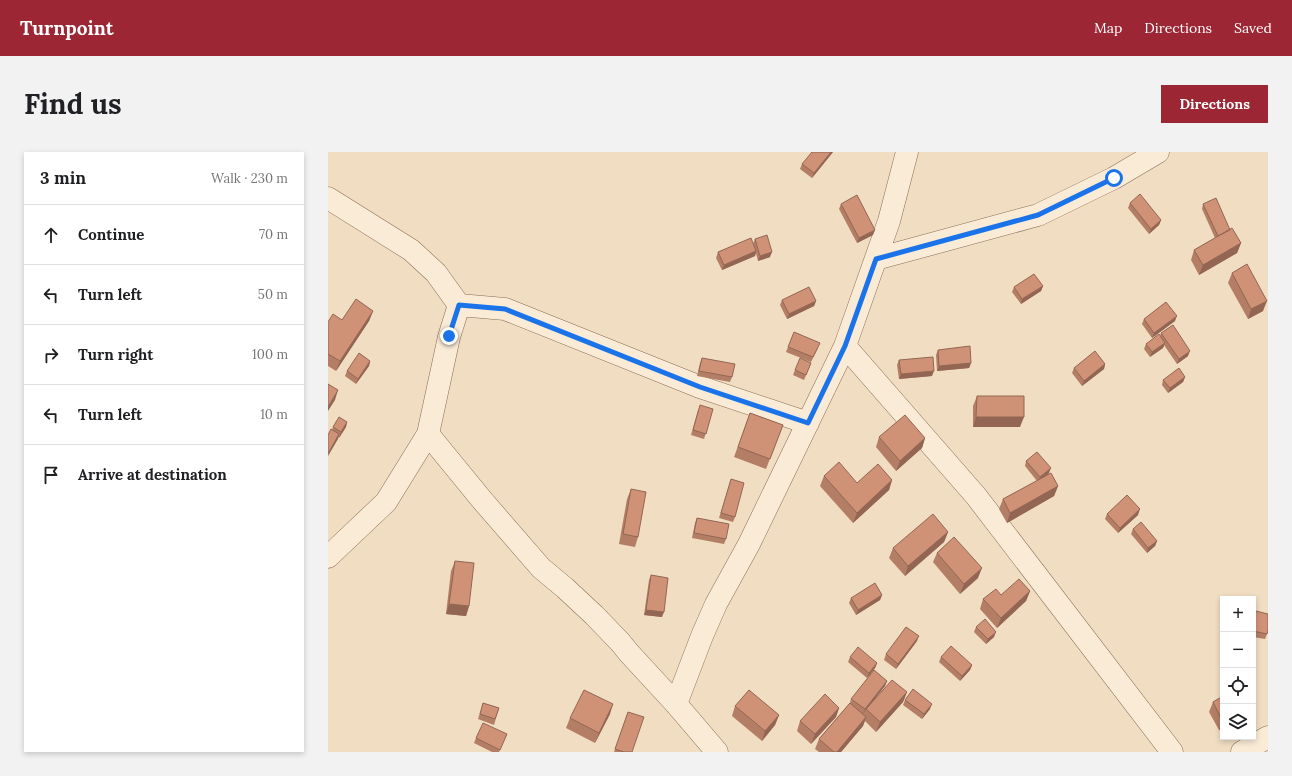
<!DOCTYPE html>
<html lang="en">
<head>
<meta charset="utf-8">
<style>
	body { margin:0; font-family:Lora,serif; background:#f2f2f2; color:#202124 }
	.controls { position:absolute; right:12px; bottom:12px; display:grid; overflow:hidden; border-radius:0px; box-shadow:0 2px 6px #0003 }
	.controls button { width:36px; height:36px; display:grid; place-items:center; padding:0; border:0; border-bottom:1px solid #e0e0e0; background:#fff; color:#202124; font:20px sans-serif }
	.stop { position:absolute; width:12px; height:12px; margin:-9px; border:3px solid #1a73e8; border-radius:50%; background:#fff }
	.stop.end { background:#1a73e8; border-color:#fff; box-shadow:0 1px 4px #0008 }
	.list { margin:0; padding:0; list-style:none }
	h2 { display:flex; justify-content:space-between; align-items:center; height:52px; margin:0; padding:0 16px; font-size:17px }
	h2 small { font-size:13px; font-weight:400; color:#757577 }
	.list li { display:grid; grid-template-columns:26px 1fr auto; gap:12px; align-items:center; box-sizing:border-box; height:60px; padding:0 16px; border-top:1px solid #e0e0e0 }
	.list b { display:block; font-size:15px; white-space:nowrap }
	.list em { font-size:13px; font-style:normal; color:#757577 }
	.icon { flex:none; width:22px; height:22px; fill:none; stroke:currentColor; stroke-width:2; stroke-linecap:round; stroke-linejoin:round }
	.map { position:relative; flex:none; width:940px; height:600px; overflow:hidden; border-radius:0px }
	header { display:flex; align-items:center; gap:24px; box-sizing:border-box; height:56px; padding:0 20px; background:#9c2633; color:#fff }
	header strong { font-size:19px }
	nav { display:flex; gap:22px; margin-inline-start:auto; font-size:14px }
	.intro { display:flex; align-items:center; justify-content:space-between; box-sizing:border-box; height:96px; padding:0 24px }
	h1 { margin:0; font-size:28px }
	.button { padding:10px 18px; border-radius:0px; background:#9c2633; color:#fff; font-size:14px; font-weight:700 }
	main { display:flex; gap:24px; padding:0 24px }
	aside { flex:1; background:#fff; border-radius:0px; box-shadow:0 2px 6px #0003 }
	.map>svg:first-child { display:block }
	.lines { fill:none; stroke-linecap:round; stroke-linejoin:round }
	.street-casing { stroke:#8b6e58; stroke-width:23 }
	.street { stroke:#faebd6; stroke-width:22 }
	.wall { fill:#b37e65 }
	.shaded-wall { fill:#926653 }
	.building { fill:#d09276; stroke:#926653 }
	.route { stroke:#1a73e8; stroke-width:5 }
</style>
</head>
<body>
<header>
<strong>Turnpoint</strong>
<nav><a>Map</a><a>Directions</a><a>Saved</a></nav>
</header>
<div class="intro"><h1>Find us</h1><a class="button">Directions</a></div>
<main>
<aside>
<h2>3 min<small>Walk · 230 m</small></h2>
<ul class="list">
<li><svg class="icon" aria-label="ahead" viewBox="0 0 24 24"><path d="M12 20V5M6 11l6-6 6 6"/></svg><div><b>Continue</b></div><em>70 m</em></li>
<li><svg class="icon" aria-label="left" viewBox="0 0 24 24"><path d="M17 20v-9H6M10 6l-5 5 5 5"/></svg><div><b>Turn left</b></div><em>50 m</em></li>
<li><svg class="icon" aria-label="right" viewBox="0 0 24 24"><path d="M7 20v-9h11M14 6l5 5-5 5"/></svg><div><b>Turn right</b></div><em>100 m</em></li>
<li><svg class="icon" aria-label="left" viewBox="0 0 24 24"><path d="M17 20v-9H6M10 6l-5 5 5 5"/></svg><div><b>Turn left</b></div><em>10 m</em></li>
<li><svg class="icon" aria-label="arrive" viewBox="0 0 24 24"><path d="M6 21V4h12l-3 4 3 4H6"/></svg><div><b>Arrive at destination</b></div></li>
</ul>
</aside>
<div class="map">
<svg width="940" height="600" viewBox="0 0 940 600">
	<rect width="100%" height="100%" fill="#f0ddc2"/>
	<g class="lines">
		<defs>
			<path id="street" d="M0,46l83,52 25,23 23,32 -10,32 -21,97 -42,68 -58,55
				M548,107l162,-44 76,-37 44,-26
				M131,153l46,4 195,78 108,36
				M517,194l131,150 196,256
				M100,282l54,66 59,68 24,20 29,27 26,27 9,11 47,51 41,48
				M348,552l26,-68 14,-32 33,-60 96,-198 44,-125 18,-69
				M914,600l26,-15"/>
		</defs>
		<use href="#street" class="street-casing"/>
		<use href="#street" class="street"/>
	</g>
	<path class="wall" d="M505,0l-21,26 -12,-9 2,-5z
		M802,51l31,17 -2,5 -10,9 -21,-26z
		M513,52l32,31 -16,8 -18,-34z
		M875,52l27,26 11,13 -4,10 -38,22 -8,-15 3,-10 21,-12 -13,-29z
		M427,87l15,18 -12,4 -2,-8 -1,3 -33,14 -6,-12 2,-6 35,-8z
		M904,121l31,38 -15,8 -20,-36z
		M715,134l-2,5 -20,13 -9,-12 2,-5z
		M454,148l34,1 -2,5 -27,13 -7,-14z
		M45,159l-4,10 -33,50 -8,-5v-44l14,-2z
		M816,167l31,2 -23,17 -10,-14z
		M833,181l27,23 -11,8 -13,-19 -1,3 -13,9 -6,-8 2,-5 14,-8z
		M460,195l30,1 -7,14 -25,-10z
		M610,198l33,13 -2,5 -32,3 -1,-16z
		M374,206l30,19 -2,5 -33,-6 3,-13z
		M571,208l33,16 -33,3 -2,-14z
		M42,209l-1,5 -13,18 -11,-8 2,-5z
		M483,211l-7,17 -11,-5 2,-5z
		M777,212l-1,5 -22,17 -10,-13 2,-5z
		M857,225l-2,5 -15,11 -6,-8 1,-5z
		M649,244l43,31h-47v-21z
		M385,257l-9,30 -13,-4 7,-25z
		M422,261l33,12 -17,44 -32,-12z
		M19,270l-1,5 -7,11 -1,-1 -10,19v-21l4,-5 1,-3z
		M551,285l46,1 -3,10 -26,23 -20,-24z
		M698,309l23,12 -2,3 11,10 -4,10 -47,27 -8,-14 4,-10 34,-18 -12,-15z
		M496,324l33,7 35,-3 -3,10 -36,33 -33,-37z
		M403,327l4,38 -2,5 -14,-4z
		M303,337l7,48 -3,10 -16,-3 8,-45z
		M779,362l31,1 -20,18 -13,-14z
		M369,366l29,21 -2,5 -32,-6 3,-15z
		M805,377l24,12 -2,5 -8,7 -16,-19z
		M620,380l-4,10 -39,34 -16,-18 4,-10z
		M609,401l41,25 -18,16 -27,-32z
		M127,409l14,45 -3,10 -20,-2 5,-43z
		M323,423l11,42 -18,-2 5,-35z
		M702,439l-4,10 -29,27 -17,-19 3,-10 18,-4z
		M554,443l-2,5 -24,15 -7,-12 2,-5z
		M928,459l11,23 -2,5 -12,-2v-18z
		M648,475l18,10 -8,7 -12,-12z
		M589,489l-21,28 -12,-9 2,-6z
		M522,505l27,6 -2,5 -8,10 -19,-16z
		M613,505l31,8 -2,5 -10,11 -21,-19z
		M559,529l-2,5 -12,15 34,-9 -4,10 -27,30 -11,-11 -2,5 -22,26h-22l-4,-3 4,-10 31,-36 1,-4z
		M895,544v32l-4,2 -10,-18 4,-10z
		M577,548l25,9 -8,10 -19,-14z
		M155,551l16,5 -5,17 -16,-6z
		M407,554l44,9 -4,10 -13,16 -30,-25z
		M511,556l-3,9 -25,27 -14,-13 3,-10z
		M300,560l4,40h-18z
		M282,562l-15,29 -29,-15 4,-10z
		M179,582l-8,18h-7l-18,-9 2,-5z"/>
	<path class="shaded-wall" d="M503,0h2l-21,26 2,-5z
		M833,68l-2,5 -10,9 2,-5z
		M547,78l-2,5 -16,8 2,-5z
		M913,91l-4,10 -38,22 4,-10z
		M428,99l-1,5 -33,14 2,-5z
		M444,100l-2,5 -12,4 2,-5z
		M715,134l-2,5 -20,13 1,-5z
		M488,149l-2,5 -27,13 2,-5z
		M939,149l-4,10 -15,8 3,-10z
		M45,159l-4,10 -33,50 4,-10z
		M849,164l-2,5 -23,17 2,-5z
		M837,191l-2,5 -13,9 2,-5z
		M862,199l-2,5 -11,8 2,-5z
		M42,209l-1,5 -13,18 2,-5z
		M643,211l-2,5 -32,3 2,-5z
		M777,212l-1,5 -22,17 2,-5z
		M606,219l-2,5 -33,3 2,-5z
		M857,225l-2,5 -15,11 2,-5z
		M10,238l-3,10 -7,11v-4z
		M648,265h48l-4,10h-47z
		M19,270l-1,5 -7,11 2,-6z
		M11,282l-1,5 -10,17 1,-4z
		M597,286l-3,10 -26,23 4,-10z
		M723,316l-2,5 -11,10 2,-6z
		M564,328l-3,10 -36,33 4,-10z
		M730,334l-4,10 -47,27 3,-10z
		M812,357l-2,6 -20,18 2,-5z
		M620,380l-4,10 -39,34 3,-10z
		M829,389l-2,5 -8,7 1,-5z
		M654,416l-4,10 -18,16 4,-10z
		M702,439l-4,10 -29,27 4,-10z
		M554,443l-2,5 -24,15 2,-5z
		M121,452l20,2 -3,10 -20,-2z
		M318,458l18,2 -2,5 -18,-2z
		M668,480l-2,5 -8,7 2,-5z
		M591,484l-2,5 -21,28 2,-5z
		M549,511l-2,5 -8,10 2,-5z
		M644,513l-2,5 -10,11 2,-5z
		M559,529l-2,5 -19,24v-1l-3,5 2,-5z
		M579,540l-4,10 -27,30 4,-10z
		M285,552l-3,10 -15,29 4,-10z
		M604,552l-2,5 -8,10 2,-5z
		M511,556l-3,9 -25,27 4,-10z
		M451,563l-4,10 -13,16 3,-10z
		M538,565l-3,9 -22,26h-4z
		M894,568h1v8l-4,2z"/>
	<path class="building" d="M484,0h19l-17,21 -12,-9z
		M812,42l21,26 -10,9 -21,-26z
		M529,43l18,35 -16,8 -18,-34z
		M888,46l14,32 -12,6 -15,-32z
		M904,76l9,15 -38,22 -9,-15z
		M439,83l5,17 -12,4 -5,-17z
		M423,86l5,13 -32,14 -6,-13z
		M919,112l20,37 -16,8 -19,-36z
		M706,122l9,12 -21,13 -8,-12z
		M481,135l7,14 -27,13 -7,-14z
		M28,147l17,12 -33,50 -12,-7v-32l5,-8 9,6z
		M838,150l11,14 -23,17 -10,-14z
		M845,173l17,26 -11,8 -18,-26z
		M466,180l26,11 -7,14 -25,-10z
		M831,182l6,9 -13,9 -6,-8z
		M642,194l1,17 -32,3 -1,-16z
		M767,199l10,13 -21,17 -10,-13z
		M31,201l11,8 -12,18 -11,-8z
		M605,205l1,14 -33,3 -2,-14z
		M374,206l33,6 -3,13 -33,-6z
		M472,206l11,5 -5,12 -11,-5z
		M851,216l6,9 -15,11 -7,-8z
		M0,232l10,6 -10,17z
		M649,244h47v21h-48z
		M372,253l13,4 -7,25 -13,-4z
		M422,261l33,12 -13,34 -32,-12z
		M577,263l20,23 -25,23 -21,-24z
		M11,265l8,5 -6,10 -8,-5z
		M3,277l8,5 -10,18h-1v-17z
		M709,300l14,16 -11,9 -14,-16z
		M511,310l18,21 21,-19 14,16 -35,33 -33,-37z
		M723,321l7,13 -48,27 -7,-14z
		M403,327l13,4 -9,34 -14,-4z
		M303,337l15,3 -8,45 -15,-3z
		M799,343l13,14 -20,19 -13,-14z
		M605,362l15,18 -40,34 -15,-18z
		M369,366l32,6 -3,15 -32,-6z
		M813,370l16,19 -9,7 -15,-19z
		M626,385l28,31 -18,16 -27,-31z
		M127,409l19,2 -5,43 -20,-2z
		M323,423l17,3 -4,34 -18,-2z
		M691,427l11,12 -29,27 -18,-19 13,-10 5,6z
		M547,431l7,12 -24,15 -7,-12z
		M928,459l12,3v16l-1,4 -14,-3v-9z
		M657,467l11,13 -8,7 -12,-12z
		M578,475l13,9 -21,28 -12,-10z
		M623,494l21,19 -10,11 -21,-19z
		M530,495l19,16 -8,10 -19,-16z
		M546,518l13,11 -22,28 -14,-10z
		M564,528l15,12 -27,30 -14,-13z
		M585,537l19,15 -8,10 -19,-14z
		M256,538l29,14 -14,29 -29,-15z
		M421,538l30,25 -14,16 -30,-25z
		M497,542l14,14 -24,26 -15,-13z
		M895,544v24h-1l-9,-18z
		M155,551l16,5 -4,11 -15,-5z
		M522,551l16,14 -29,35h-3l-15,-13z
		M300,560l16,5 -12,35h-8l-9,-3z
		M155,571l24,11 -7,16 -24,-12z"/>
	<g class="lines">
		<path class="route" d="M121,184l10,-31 46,4 195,78 108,36 37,-77 31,-87 162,-44 76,-37"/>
	</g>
</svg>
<div class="controls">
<button>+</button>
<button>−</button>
<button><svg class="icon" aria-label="locate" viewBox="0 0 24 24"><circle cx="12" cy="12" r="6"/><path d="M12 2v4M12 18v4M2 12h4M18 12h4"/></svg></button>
<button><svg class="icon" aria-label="layers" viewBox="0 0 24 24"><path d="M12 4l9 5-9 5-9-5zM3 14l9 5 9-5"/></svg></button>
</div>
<div class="stop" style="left:786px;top:26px"></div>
<div class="stop end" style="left:121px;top:184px"></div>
</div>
</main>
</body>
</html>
